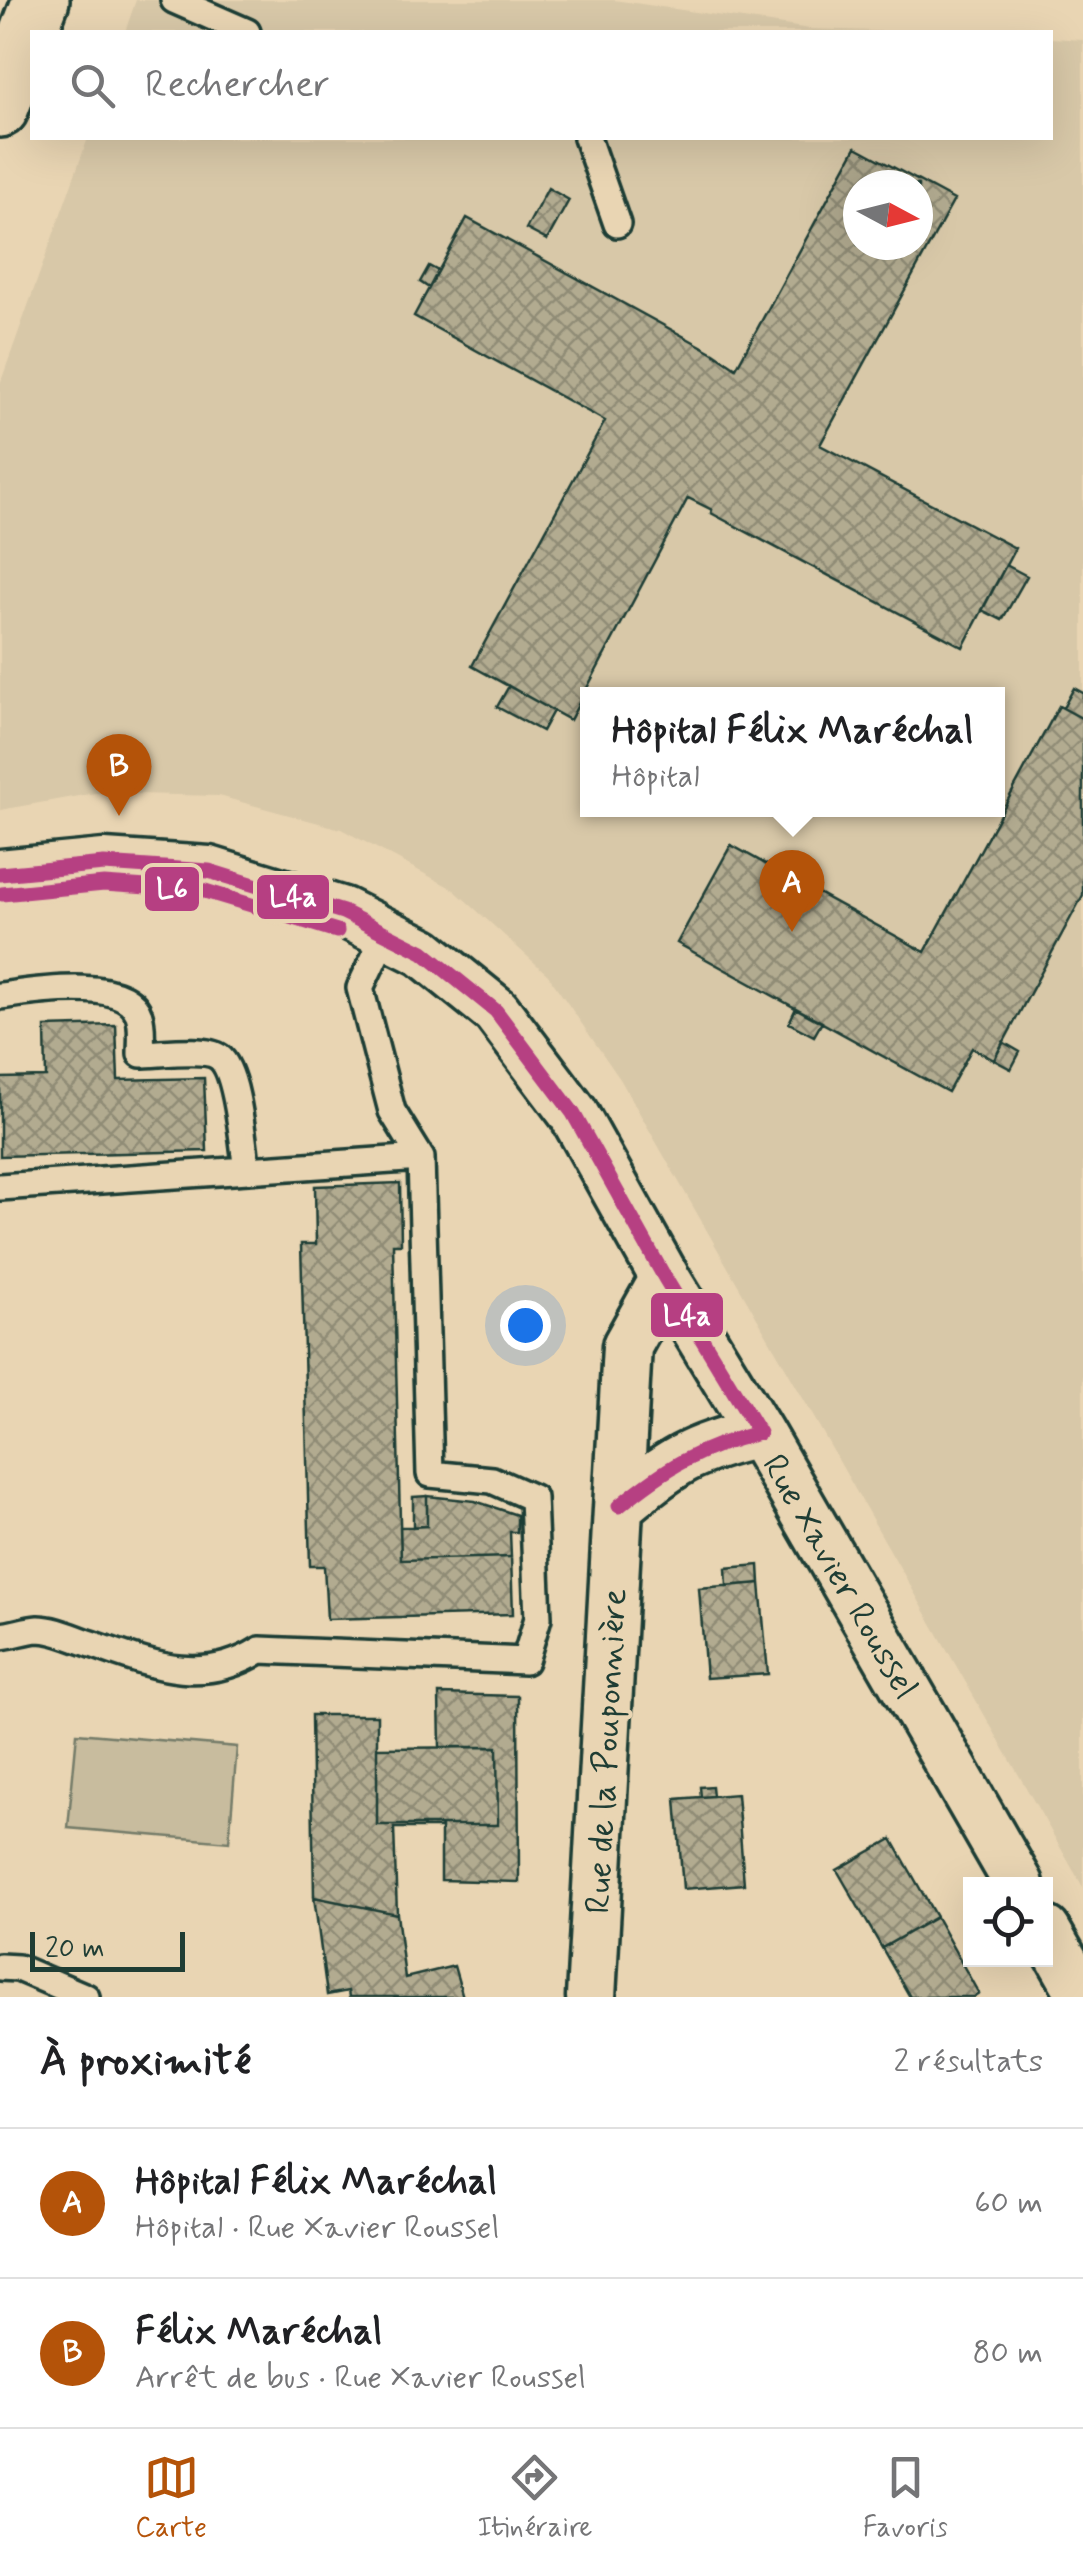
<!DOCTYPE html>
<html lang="fr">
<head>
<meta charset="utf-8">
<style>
	body { margin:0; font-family:Mynerve,sans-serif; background:#f6f6f6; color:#202124 }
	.controls { position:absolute; right:30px; bottom:30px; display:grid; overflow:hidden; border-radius:0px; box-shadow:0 10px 40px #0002 }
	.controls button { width:90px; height:90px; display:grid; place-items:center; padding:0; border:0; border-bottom:2px solid #e0e0e0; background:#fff; color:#202124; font:50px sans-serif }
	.compass { position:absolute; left:843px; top:170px; width:90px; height:90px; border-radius:50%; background:#fff; box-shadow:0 10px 40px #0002; rotate:97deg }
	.scale { position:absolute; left:30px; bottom:25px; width:155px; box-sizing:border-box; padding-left:10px; border:5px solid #1f3d34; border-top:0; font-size:28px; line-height:35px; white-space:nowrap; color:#1f3d34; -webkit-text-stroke:8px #e9d5b3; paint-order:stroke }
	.you { position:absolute; left:525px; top:1325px; width:35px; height:35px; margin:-25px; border:8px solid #fff; border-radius:50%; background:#1a73e8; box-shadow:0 0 0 15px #1a73e833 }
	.badge { display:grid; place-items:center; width:65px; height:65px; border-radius:50%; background:#b45309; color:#fff; font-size:32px; font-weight:700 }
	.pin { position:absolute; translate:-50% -82px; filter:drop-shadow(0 2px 5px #0008) }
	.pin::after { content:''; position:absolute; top:52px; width:35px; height:30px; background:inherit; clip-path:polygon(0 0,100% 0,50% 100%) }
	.popup { position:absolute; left:580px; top:687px; width:425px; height:130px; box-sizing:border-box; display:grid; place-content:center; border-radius:0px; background:#fff; filter:drop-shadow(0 2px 8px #0005); font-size:32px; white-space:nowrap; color:#757577 }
	.popup b { font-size:38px; color:#202124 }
	.popup::after { content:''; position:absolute; left:50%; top:100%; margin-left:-20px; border:20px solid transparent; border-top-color:#fff }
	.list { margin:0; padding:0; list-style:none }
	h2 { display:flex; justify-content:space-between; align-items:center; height:130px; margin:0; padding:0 40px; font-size:42px }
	h2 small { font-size:32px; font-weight:400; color:#757577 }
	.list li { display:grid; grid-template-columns:65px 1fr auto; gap:30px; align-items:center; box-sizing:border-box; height:150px; padding:0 40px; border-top:2px solid #e0e0e0 }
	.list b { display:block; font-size:38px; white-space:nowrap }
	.list p { margin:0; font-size:32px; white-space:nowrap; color:#757577 }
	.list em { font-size:32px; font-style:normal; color:#757577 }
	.icon { flex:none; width:55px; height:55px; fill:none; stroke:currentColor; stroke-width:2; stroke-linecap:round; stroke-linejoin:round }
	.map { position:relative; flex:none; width:1083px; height:1997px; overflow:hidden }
	.search { position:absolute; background:#fff; box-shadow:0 10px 40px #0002; left:30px; right:30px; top:30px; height:110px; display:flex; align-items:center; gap:25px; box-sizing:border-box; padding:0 35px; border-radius:0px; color:#757577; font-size:38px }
	.sheet { height:430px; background:#fff }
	nav { display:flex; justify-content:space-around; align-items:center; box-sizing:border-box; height:140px; border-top:2px solid #e0e0e0; background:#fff; font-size:28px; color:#757577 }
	nav a { display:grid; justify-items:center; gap:5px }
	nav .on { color:#b45309 }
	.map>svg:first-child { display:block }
	.built { fill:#d8c8a8; fill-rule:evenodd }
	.pitch { fill:#c8bc9e; stroke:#747c69; stroke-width:2.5 }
	.building { fill:url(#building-cross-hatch); stroke:#1f3d34; stroke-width:2.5; fill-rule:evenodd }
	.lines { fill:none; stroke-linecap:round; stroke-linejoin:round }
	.lane-casing { stroke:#1f3d34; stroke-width:32 }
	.street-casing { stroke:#1f3d34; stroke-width:55 }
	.secondary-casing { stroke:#1f3d34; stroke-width:62 }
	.lane { stroke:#e9d5b3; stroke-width:25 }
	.street { stroke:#e9d5b3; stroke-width:48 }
	.secondary { stroke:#e9d5b3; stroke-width:55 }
	.bus-1-casing { stroke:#e9d5b3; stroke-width:22 }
	.bus-2-casing { stroke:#e9d5b3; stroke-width:22 }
	.bus-1 { stroke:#b63f82; stroke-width:15 }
	.bus-2 { stroke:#b63f82; stroke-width:15 }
	.labels { text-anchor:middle; stroke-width:8; stroke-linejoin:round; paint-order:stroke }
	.street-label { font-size:35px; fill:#1f3d34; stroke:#e9d5b3 }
	.line-badge { stroke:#e9d5b3; stroke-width:4 }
	.badge-label { font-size:28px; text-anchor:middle; font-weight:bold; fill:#fff }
</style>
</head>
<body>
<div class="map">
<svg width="1083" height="1997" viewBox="0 0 1083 1997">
	<defs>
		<pattern id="building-cross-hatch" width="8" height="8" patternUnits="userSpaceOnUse" patternTransform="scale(2.5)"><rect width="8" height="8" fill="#b2ab90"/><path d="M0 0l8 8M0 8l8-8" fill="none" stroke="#908c76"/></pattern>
	</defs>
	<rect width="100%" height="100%" fill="#e9d5b3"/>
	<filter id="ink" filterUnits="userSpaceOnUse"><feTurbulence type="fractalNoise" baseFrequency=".01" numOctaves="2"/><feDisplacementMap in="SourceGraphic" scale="20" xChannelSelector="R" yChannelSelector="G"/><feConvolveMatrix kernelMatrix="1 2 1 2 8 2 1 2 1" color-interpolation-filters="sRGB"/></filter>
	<g filter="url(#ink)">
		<path class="built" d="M136,0h478l196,29 96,3h-781z
			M1051,38l32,2v1847l-463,-808 -72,-104 -95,-86 -112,-60 -122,-33 -124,-3 -95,17v-426l88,-246h962zM858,185h60v60h-60zM587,694h410v116h-410z"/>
		<path class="pitch" d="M77,1733l160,14 -8,95 -161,-14z"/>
		<path class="building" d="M856,147l98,53 -134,245 195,103 -52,99 -252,-134 1,-3 -24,-12 -118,222 -98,-54 133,-245 -191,-105 53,-98 247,135 22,15zM858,185h60v60h-60z
			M548,188l21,12 -22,40 -21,-11z
			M429,266l9,5 -9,17 -9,-6z
			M1006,565l21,11 -25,44 -20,-10z
			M509,686l44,25 -11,20 -45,-24z
			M1074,688l9,5v26l-20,-11z
			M1059,706l24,13v176l-89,165 -22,-12 -24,44 -271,-149 54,-98 194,107z
			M796,1008l26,14 -8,14 -25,-13z
			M116,1025l2,55 86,-2 3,73 -207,5v-78l46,-1 -1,-50z
			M1003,1042l17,10 -9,17 -17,-9z
			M400,1183l1,61h-8l8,316 110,-3 2,57 -186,5 -3,-53h-14l-9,-322h15l-1,-58z
			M427,1496v30l-14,1v-30z
			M427,1496l48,5 42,14v17h-7l1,25 -110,3 -1,-33 27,-1z
			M759,1565l1,18 -33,3 -1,-18z
			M760,1583l8,91 -62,4 -7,-90z
			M439,1694l79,2 1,186 -78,-2v-55h57l-1,-78h-57z
			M311,1715h66v110h64l-1,3h-46l3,86 -83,-17z
			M497,1747l1,78h-121v-77z
			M712,1786l1,10 -12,1 -1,-10z
			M737,1794l7,90 -61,5 -7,-90z
			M892,1839l44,78 -54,31 -45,-78z
			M314,1897l83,17 8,64 49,-12 9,31h-114l-1,-6 -21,4z
			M936,1917l43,77 -5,3h-64l-28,-49z"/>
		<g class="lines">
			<defs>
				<path id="lane" d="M174,0l73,32
					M587,138l30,86
					M0,996c31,-4 126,-21 139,19 4,11 2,28 2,39 18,0 65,-7 78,3 19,14 24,89 28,113
					M0,1187l421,-29
					M0,1636c13,-1 25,-6 38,-7 15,0 31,7 45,12 62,21 115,48 177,9l265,11 13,-43 -5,-120 -41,-18 -62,-6 -9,-316 -29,-47 -32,-123 26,-55
					M0,1967l18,1 68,29"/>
				<path id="street" d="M0,874l104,-10 105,7 134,41 80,40 73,59 77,102 92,165 94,155 260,451
					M619,1506c52,-44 73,-58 140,-73
					M1046,1931l37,65
					M591,1997l36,-651 38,-68"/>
				<path id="secondary" d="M0,109l41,-109"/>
			</defs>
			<use href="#lane" class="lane-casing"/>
			<use href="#street" class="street-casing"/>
			<use href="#secondary" class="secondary-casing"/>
			<use href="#lane" class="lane"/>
			<use href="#street" class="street"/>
			<use href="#secondary" class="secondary"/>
			<defs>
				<path id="bus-1" d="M0,874l104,-10 105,7 134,41 80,40 73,59 77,102 92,165 94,155c-59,14 -94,35 -140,73"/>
				<path id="bus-2" d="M2,894l102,-10 101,7 132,40"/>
			</defs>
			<use href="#bus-1" class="bus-1-casing"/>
			<use href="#bus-2" class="bus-2-casing"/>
			<use href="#bus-1" class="bus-1"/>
			<use href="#bus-2" class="bus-2"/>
		</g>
	</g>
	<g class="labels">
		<g class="street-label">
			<text transform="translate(841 1576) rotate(60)" y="12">Rue Xavier Roussel</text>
			<text transform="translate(605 1751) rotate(-87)" y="12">Rue de la Pouponnière</text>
		</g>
	</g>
	<g class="line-badge">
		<rect x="143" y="865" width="58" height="48" rx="10" fill="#b63f82"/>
		<rect x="255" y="873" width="76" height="48" rx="10" fill="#b63f82"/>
		<rect x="649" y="1291" width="76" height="48" rx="10" fill="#b63f82"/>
	</g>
	<g class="badge-label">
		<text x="172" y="898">L6</text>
		<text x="293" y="906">L4a</text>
		<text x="687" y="1325">L4a</text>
	</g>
</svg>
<div class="controls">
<button><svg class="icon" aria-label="locate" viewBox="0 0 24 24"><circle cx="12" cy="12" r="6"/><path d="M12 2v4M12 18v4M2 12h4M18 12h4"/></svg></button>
</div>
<svg class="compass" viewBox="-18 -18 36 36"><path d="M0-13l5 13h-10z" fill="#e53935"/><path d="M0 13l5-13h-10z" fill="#757577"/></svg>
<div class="scale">20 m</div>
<div class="you"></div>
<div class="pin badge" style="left:792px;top:932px">A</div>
<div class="popup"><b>Hôpital Félix Maréchal</b>Hôpital</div>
<div class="pin badge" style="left:119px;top:816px">B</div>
<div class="search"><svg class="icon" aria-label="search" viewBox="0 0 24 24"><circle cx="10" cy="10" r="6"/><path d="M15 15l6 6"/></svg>Rechercher</div>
</div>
<section class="sheet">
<h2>À proximité<small>2 résultats</small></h2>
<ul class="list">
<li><span class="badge">A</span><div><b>Hôpital Félix Maréchal</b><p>Hôpital · Rue Xavier Roussel</p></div><em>60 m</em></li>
<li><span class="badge">B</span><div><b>Félix Maréchal</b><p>Arrêt de bus · Rue Xavier Roussel</p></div><em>80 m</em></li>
</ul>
</section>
<nav>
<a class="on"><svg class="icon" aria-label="map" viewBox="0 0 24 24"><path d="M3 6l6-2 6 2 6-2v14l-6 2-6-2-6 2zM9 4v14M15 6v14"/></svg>Carte</a>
<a><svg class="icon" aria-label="directions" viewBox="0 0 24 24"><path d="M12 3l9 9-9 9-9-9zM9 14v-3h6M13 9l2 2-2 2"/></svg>Itinéraire</a>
<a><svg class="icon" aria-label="saved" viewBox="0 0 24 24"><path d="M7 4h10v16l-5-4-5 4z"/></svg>Favoris</a>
</nav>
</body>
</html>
